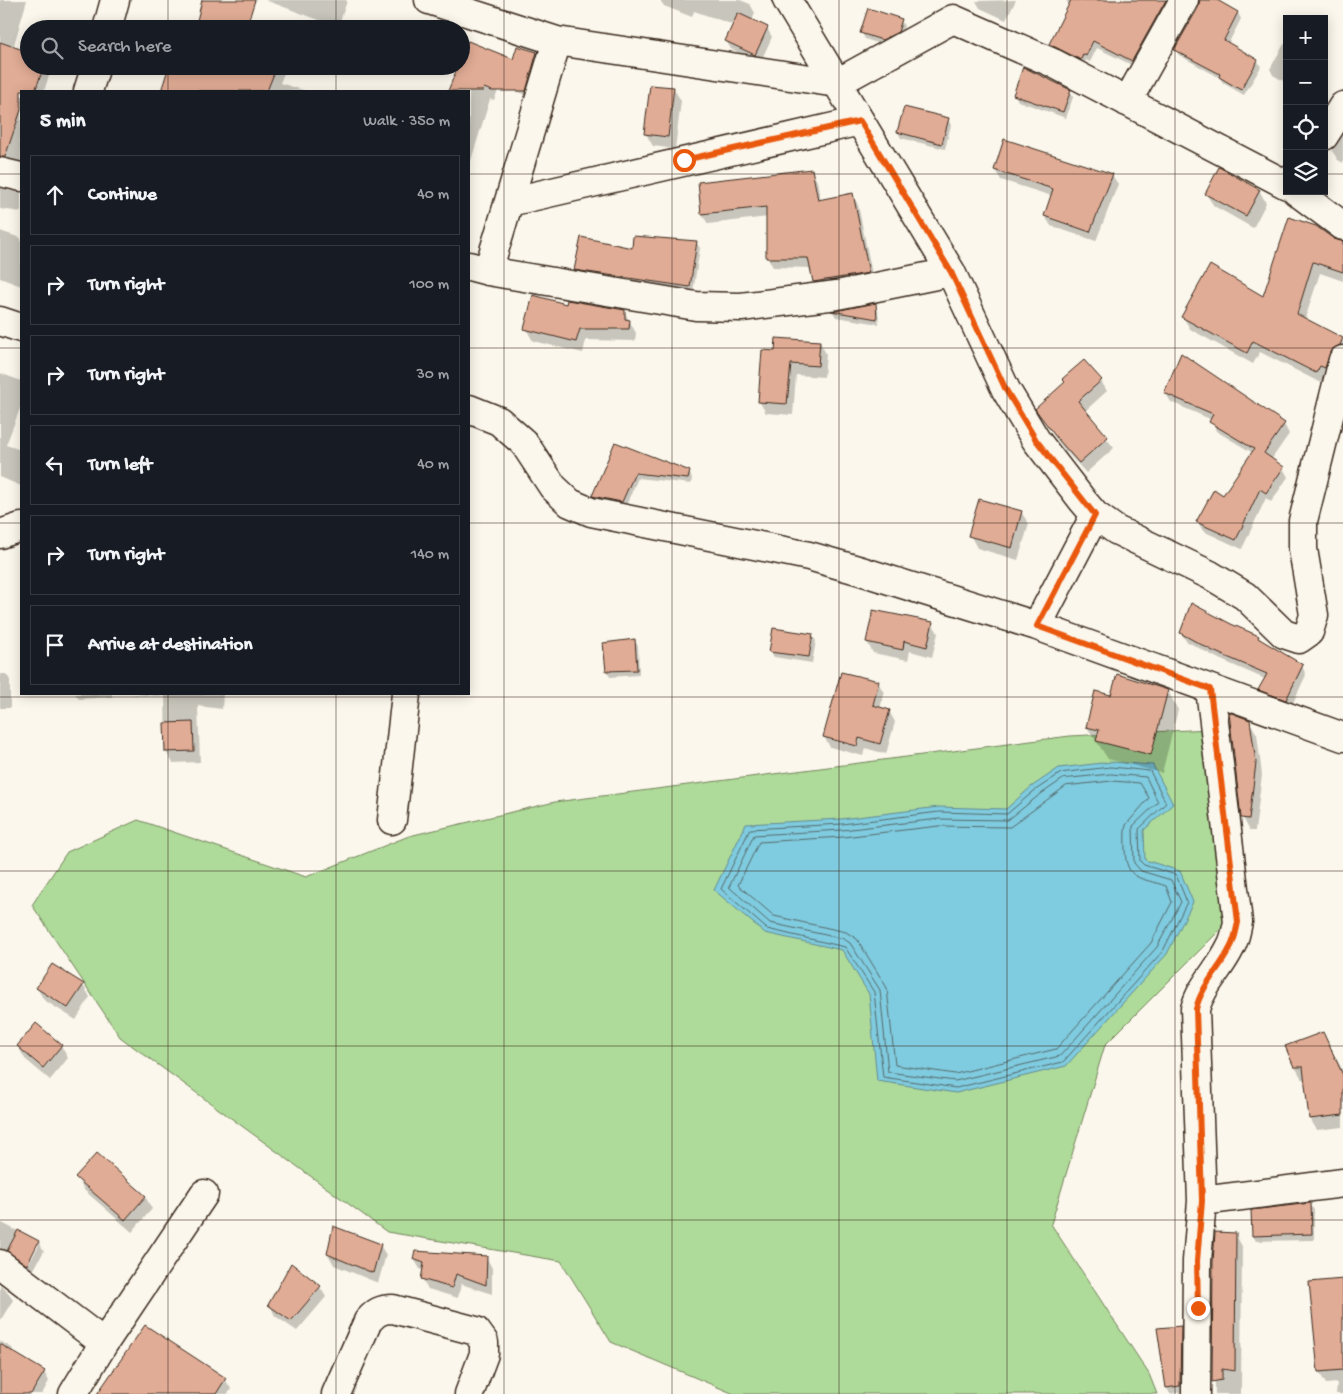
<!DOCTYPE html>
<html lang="en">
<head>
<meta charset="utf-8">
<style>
	body { margin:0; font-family:"Gochi Hand",sans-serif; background:#20242c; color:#f1f3f6 }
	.controls { position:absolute; right:15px; top:15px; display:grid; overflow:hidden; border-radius:0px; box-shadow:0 2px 12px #0003 }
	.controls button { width:45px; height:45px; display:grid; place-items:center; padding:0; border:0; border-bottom:1px solid #363941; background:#171b24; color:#f1f3f6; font:25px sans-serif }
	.stop { position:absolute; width:15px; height:15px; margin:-11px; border:4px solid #ea580c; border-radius:50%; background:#fff }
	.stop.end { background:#ea580c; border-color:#fff; box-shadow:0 1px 5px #0008 }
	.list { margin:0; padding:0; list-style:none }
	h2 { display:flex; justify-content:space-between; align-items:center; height:65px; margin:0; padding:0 20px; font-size:21px }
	h2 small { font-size:16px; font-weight:400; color:#9ea1a6 }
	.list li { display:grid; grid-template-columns:32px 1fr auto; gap:15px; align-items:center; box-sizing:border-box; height:80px; margin:0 10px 10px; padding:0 10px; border:1px solid #363941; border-radius:0px }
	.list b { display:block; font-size:19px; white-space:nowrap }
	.list em { font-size:16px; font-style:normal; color:#9ea1a6 }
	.icon { flex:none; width:28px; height:28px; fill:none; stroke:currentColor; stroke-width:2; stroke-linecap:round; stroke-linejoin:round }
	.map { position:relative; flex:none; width:1343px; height:1394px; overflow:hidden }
	.search { position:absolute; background:#171b24; box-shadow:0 2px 12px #0003; left:20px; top:20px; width:450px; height:55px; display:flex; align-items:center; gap:12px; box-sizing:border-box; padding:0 18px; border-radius:28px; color:#9ea1a6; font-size:19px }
	.panel { position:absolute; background:#171b24; box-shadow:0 2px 12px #0003; left:20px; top:90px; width:450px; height:605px; border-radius:0px }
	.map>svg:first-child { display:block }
	.green { fill:#aedb99; stroke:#74825c }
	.water { fill:#7fcbdf; stroke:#648b92 }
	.shadow { fill:#0003 }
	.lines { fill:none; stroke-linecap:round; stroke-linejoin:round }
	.shore { stroke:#566a6b; stroke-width:1 }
	.building { fill:#e1ac95; stroke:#3b2a1e }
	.minor-casing { stroke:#3b2a1e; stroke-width:31 }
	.minor { stroke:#fbf7ec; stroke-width:28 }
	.route { stroke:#ea580c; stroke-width:6 }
	.grid { fill:none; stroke:#3b2a1e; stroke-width:1; stroke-opacity:0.55 }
</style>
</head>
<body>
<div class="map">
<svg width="1343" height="1394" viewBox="0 0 1343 1394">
	<rect width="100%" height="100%" fill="#fbf7ec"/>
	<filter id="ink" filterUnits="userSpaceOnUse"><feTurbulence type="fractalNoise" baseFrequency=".02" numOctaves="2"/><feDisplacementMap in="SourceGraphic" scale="10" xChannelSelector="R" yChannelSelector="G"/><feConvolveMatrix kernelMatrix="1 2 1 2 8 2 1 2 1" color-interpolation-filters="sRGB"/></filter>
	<g filter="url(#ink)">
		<path class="green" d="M1210,729l25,186 -130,130 -54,179 98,150 8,20h-423l-123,-52 -50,-81 -174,-29 -267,-195 -88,-132 35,-53 71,-32 168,57 103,-41 146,-34 515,-66z"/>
		<path class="water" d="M1111,762l42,3 20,39 -29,26 1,30 35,11 13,31 -26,52 -101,112 -110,27 -79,-12 -8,-87 -27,-44 -77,-17 -51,-43 32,-66 95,-5 98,-12 67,2 25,-22 28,-19z"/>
		<path class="shadow" d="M0,0h27l-14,48 16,18h20l2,4 -7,21h-23v44l-2,7 2,1v27l-21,-2z
			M265,0h81l1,1 -9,26z
			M660,0h80l10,4 5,9 -3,8 15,7 5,9 -12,26 -29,-14 -5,-8 8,-16 -40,-14 -2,6 -28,-11z
			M1016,0l-10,20 -26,-12 -4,-7z
			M1066,0h108l-38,67 -39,-19 -7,14 -4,-2 -2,6 -29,-15 -4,-7 18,-39z
			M1201,0h13l24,13 3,6 -13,25 30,17 3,6 -17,28 -21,-12 -3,-5 -41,-23 -3,-5 23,-42z
			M901,21l3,5 -4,12 -14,8 -21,-7 -3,-6z
			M1284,44l3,1v38l-14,-8 -3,-6z
			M536,53l8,13 -10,31 -19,-6z
			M170,66h117l-7,17 26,8h-144z
			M459,66l49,1 -14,33 -4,-1 -21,68v-76h-21z
			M674,89l7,12 -6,48 -22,-3 -7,-12z
			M1070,91l3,6 -7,21 -48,-17 -3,-6z
			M948,120l3,5 -6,24 -44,-11 -3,-6z
			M1343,135v28l-5,-3 -6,-9z
			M995,170l117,5 6,9 -22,57 -45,-15 -6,-10 7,-20 -51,-16z
			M811,171l6,10 4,20 31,-7 6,11 16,78 -54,9 -6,-10 -2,-14 -39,-1 -6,-10 1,-40 -60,7 -6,-10 -3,-31z
			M0,188l21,5v19l-21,-3z
			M1259,190l7,13 -13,25 -39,-22 -8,-12z
			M1316,227l24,16 3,-1v39l-23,-8 -15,46 38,21v19l-20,25 -63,-32 -7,12 -63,-35 -7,-12 81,-19z
			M0,231l21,7v48l-21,-8z
			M696,242l4,6 -7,44 -115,-17 -3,-6 58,-19z
			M567,305l57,6 12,22 -1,8 -49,-1 -3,13 -50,-12 -7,-12z
			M875,305l3,5 1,14 -43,-7 -3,-5z
			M820,342l6,12 -2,23 -28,-2 -3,40 -27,-2 -7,-12 17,-49z
			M0,373l21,8v25l-15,39 15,5v36l-21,-9z
			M1101,381l6,10 -22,20 29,37 -28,25 -23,-25 -20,-28z
			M1165,392l119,32 5,10 -18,26 12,8 5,9 -17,25 -5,-4 -24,51 -39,-18 -5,-9 25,-25 30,-44 -37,-22 -4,-11 -41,-18z
			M616,444l73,28 3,6 -1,6 -53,-6 -13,30 -28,-7 -3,-5z
			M1021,512l8,12 -11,36 -41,-12 -7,-13z
			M932,623l6,10 -6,24 -22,-6 -2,9 -35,-7 -6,-11z
			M1230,626l28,11 3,5 41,24 4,9 -15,32 -26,-9 -5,-8 5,-11 -46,-20 -33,-18 -5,-8z
			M812,635l4,6 -4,22 -38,-6 -4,-6z
			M634,640l4,6 1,29 -29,2 -3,-6z
			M0,674h6l4,6v28h-10z
			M878,682l6,11 -4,16 9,2 6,11 -9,32 -21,-6 -2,8 -33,-9 -6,-10z
			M1168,691l10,19 -16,63 -54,-14 -21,-32 25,-31z
			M75,694h37v3l-33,2z
			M130,694h93l-1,15 -24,-3 2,56 -27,1 -7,-11 -1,-56z
			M1249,721l8,13 5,41 -7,56h-5l-7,-13z
			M83,985l7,12 -14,23 -32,-20 -7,-12z
			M36,1025l25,21 7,12 -18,22 -25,-21 -7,-13z
			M1329,1045l14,26v56l-26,3 -7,-11 -4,-40h-4l-7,-12z
			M77,1177l68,19 7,13 -20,23 -48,-42z
			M1310,1204l4,6v30l-58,1 -3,-5z
			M0,1222l39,20 5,9 -12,22 -6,-4 13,-24h-3l-12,23 -24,-10z
			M1235,1234l7,12 -1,148h-26l-1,-132z
			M380,1245l6,10 -8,28 -44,-18 -6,-11z
			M486,1257l6,11v26l-31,-10 -3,14 -30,-9 -6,-10 2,-8 -4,-2 -6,-10z
			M1343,1281v113h-7l1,-11 -11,1 -7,-12 -9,-89z
			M0,1285l7,6 6,9 -13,21z
			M320,1287l6,10 -29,34 -22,-15 -5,-11z
			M1180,1328l4,5 -1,59 -13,2 -3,-6z
			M0,1341l12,7 3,6 29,18 5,9 -7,13h-42z
			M225,1379l6,10 -3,5h-121z"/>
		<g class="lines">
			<path class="shore" d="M1111,767l39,4 16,32 -27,26 1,32 4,4 32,10 11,27 -24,49 -100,111 -107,26 -73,-11 -9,-85 -29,-45 -78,-18 -46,-40 29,-60 92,-5 97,-12 68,2 27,-23 27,-18z
				M1111,774l35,3 12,25 -25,24 1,37 7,8 30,9 10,22 -24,45 -97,109 -105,25 -67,-9 -8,-82 -30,-47 -6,-4 -74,-16 -41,-36 25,-52 88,-5 97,-11 69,1 30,-24 25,-17z
				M1112,781l28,2 9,15 -23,27c-2,8 -1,16 -1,24 1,32 15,28 41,37l6,16 -21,41 -95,106 -101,25 -60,-9 -8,-77 -30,-49 -11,-7 -72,-16 -36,-31 21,-43 84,-5 96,-11 71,1 56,-41z"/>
		</g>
		<path class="building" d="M202,0h53l-9,29h-51z
			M1071,0h95l-34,61 -39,-20 -7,15 -3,-2 -2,6 -32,-16z
			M1200,0h17l21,12 -14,28 34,20 -17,30 -22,-13 1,-3 -46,-24 24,-42z
			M868,8l34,11 -4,13 -16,8 -22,-7z
			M738,13l30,14 -13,28 -30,-14z
			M468,41l45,18 4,-13 20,6 -11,39h-34l-8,-3 -1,3h-35l10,-25h3v-8z
			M0,42l29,10v14h15l-9,25h-14v19l-16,47h-5z
			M169,66h108l-10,25h-106z
			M1023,67l48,23 -8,22 -50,-17z
			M650,85l24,2 -6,50 -24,-3z
			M904,107l45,11 -7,26 -45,-12z
			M1004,139l109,35 -23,58 -46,-16 9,-27 -59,-19z
			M1219,167l41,23 -14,26 -41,-22z
			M812,169l6,31 35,-7 16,80 -56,9 -5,-24h-42v-51l-65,7 -3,-32z
			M1289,217l27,9 18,13 9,2v31l-30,-10 -16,52 46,24 -3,7 -9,5 -6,18 -5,-2 -4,7 -63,-32 -6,12 -66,-36 29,-52 53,31z
			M633,236l64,5 -7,46 -116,-17 7,-33 51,11z
			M533,295l33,9 1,-4 58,10v9l5,1 -1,9h-49l-4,13 -52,-13z
			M876,303l1,16 -46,-8 9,-1z
			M776,338l44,3 -2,25 -27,-2 -4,40 -29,-2 4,-52 13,1z
			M1181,353l104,70 -21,30 20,14 -18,26 -6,-4 -24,51 -40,-18 18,-33 9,6 31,-46 -45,-27 4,-8 -49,-21z
			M1084,360l18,20 -24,21 30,36 -29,26 -23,-26 -21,-28 30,-27 -3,-3z
			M615,442l75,29 -2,8 -53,-6 -13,29 -30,-6z
			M979,499l43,12 -10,37 -44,-12z
			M1191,603l40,21 28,12 -1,2 45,27 -17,35 -28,-10 9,-16 -54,-23 -33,-18z
			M873,610l60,12 -6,25 -23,-6 -1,9 -37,-8z
			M773,628l40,6 -4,23 -40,-5z
			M635,639l2,31 -31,1 -3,-28z
			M841,672l38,9 -6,24 17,5 -10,34 -21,-6 -2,8 -34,-9z
			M1117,674l51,16 -17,65 -55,-14 3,-11 -13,-3 9,-36 16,4z
			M1229,712l21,8 6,43 -7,56 -8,-1z
			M193,722l1,29 -29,1 -1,-29z
			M52,964l32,20 -16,24 -32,-20z
			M36,1023l26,22 -19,23 -26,-22z
			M1323,1032l20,43v40l-34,4 -6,-52h-9l-9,-21z
			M97,1153l49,43 -21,24 -50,-43z
			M1311,1203l1,31 -60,2 -1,-26z
			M333,1226l48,18 -8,29 -46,-19z
			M18,1230l21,11 -12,24 -20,-14z
			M1215,1232l21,1 -1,138 -13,-2v11l-10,2 1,-120z
			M415,1251l72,5 -1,29 -30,-11 -4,14 -31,-9 3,-16 -11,-4z
			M291,1263l30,23 -30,35 -23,-16z
			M1343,1279v91l-25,2 -9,-90z
			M145,1325l81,53 -10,16h-119z
			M1181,1326l-1,60 -14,2 -9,-60z
			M0,1344l45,27 -14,23h-31z"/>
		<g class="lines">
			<defs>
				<path id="minor" d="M429,0l128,41 280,42 116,-64 100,44 234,122
					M787,0l164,272 55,118 30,50 47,61 12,14 21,15 94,45 35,21 39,38 15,5 10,-7 5,-17 -11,-66v-28l40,-161
					M107,29l8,-29
					M88,91l8,-25
					M1127,102l57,-102
					M1324,136l19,-30
					M0,172l21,5
					M1296,191l47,35
					M509,202l351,-81
					M469,266l19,5 208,35 45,1 96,-12 114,-23
					M488,271l69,-230
					M0,321l21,7
					M469,409l30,12 25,22 29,44 17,16 21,9 218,44 52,15 176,55 306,111
					M0,534l21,-7
					M1037,626l58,-111
					M392,820l14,-126
					M1202,1201l141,-18
					M0,1264l104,79 -31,51
					M104,1343l100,-149
					M336,1394l32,-73c8,-9 13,-12 25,-12l83,22 8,11v12l-15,40
					M1196,1394l1,-133 5,-60 -7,-192c6,-23 25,-40 35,-61 5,-8 6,-17 8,-26l-28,-233"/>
			</defs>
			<use href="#minor" class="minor-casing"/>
			<use href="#minor" class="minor"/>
		</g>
	</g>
	<g class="lines" filter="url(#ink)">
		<path class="route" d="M684,160l176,-39 91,151 55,118 30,50 59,75 -58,111 173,63 28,233c-2,9 -3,18 -8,26 -10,21 -29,38 -34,61l6,192 -5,60 1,47"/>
	</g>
	<path class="grid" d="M168,0v29M336,0v29M504,0v1394M672,0v1394M839,0v1394M1007,0v1394M1175,0v1394M168,66v25M336,66v25M0,174h21M469,174h818M1324,174h19M0,348h21M469,348h874M0,523h21M469,523h874M168,694v700M336,694v700M0,697h1343M0,871h1343M0,1046h1343M0,1220h1343"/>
</svg>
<div class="controls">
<button>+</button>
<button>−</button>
<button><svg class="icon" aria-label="locate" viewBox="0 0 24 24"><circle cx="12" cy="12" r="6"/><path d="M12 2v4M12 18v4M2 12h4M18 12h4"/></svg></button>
<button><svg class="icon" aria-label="layers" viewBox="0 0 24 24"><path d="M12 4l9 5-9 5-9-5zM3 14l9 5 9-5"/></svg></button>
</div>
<div class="stop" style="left:684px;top:160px"></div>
<div class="stop end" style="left:1198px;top:1308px"></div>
<div class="search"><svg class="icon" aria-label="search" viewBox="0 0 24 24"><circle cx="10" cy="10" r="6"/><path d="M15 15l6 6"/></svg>Search here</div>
<section class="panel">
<h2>5 min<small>Walk · 350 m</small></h2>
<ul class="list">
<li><svg class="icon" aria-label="ahead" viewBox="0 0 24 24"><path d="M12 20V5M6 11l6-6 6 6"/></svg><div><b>Continue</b></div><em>40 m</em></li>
<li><svg class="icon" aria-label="right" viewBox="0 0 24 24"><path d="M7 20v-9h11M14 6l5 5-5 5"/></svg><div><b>Turn right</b></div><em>100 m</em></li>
<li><svg class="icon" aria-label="right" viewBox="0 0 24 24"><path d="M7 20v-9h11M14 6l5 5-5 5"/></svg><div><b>Turn right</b></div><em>30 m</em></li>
<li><svg class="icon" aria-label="left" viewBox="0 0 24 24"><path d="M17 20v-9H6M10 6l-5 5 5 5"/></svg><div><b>Turn left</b></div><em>40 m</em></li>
<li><svg class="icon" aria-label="right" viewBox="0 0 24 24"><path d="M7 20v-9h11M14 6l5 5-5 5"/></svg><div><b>Turn right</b></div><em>140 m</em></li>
<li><svg class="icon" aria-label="arrive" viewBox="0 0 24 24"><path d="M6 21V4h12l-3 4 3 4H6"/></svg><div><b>Arrive at destination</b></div></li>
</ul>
</section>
</div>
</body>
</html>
